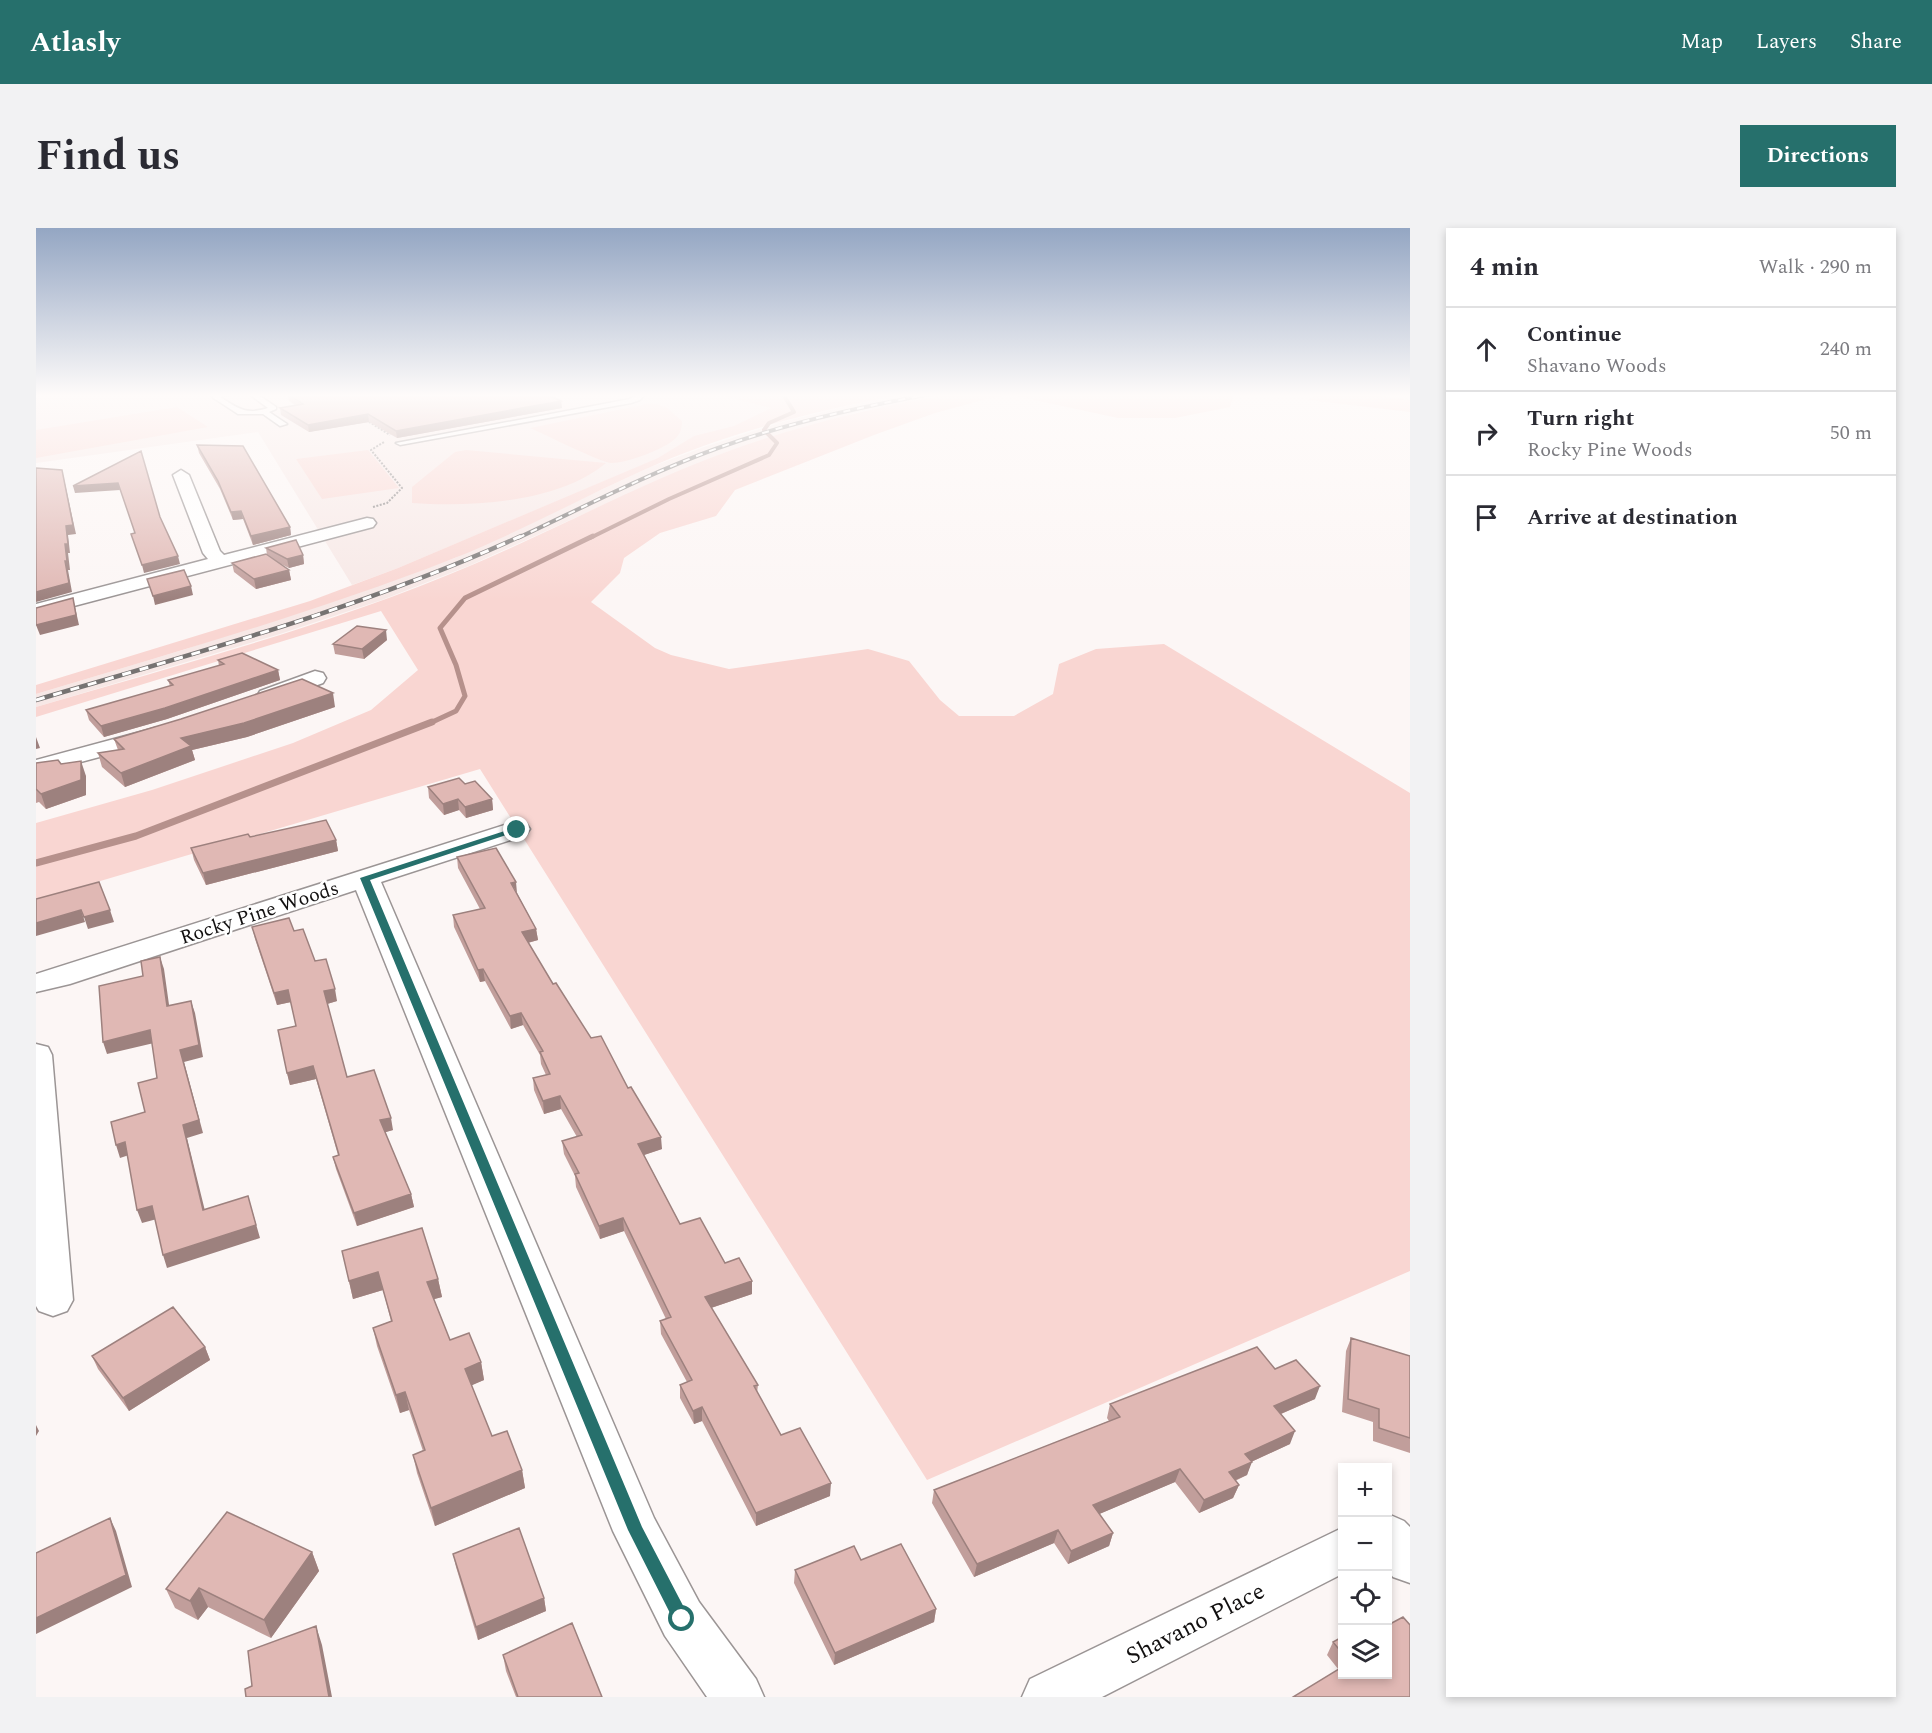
<!DOCTYPE html>
<html lang="en">
<head>
<meta charset="utf-8">
<style>
	body { margin:0; font-family:Spectral,serif; background:#f2f2f3; color:#2b2b33 }
	.controls { position:absolute; right:18px; bottom:18px; display:grid; overflow:hidden; border-radius:0px; box-shadow:0 3px 9px #0003 }
	.controls button { width:54px; height:54px; display:grid; place-items:center; padding:0; border:0; border-bottom:2px solid #e1e1e2; background:#fff; color:#2b2b33; font:30px sans-serif }
	.stop { position:absolute; width:18px; height:18px; margin:-14px; border:4px solid #26706c; border-radius:50%; background:#fff }
	.stop.end { background:#26706c; border-color:#fff; box-shadow:0 2px 6px #0008 }
	.list { margin:0; padding:0; list-style:none }
	h2 { display:flex; justify-content:space-between; align-items:center; height:78px; margin:0; padding:0 24px; font-size:26px }
	h2 small { font-size:20px; font-weight:400; color:#7c7c81 }
	.list li { display:grid; grid-template-columns:39px 1fr auto; gap:18px; align-items:center; box-sizing:border-box; height:84px; padding:0 24px; border-top:2px solid #e1e1e2 }
	.list b { display:block; font-size:22px; white-space:nowrap }
	.list p { margin:0; font-size:20px; white-space:nowrap; color:#7c7c81 }
	.list em { font-size:20px; font-style:normal; color:#7c7c81 }
	.icon { flex:none; width:33px; height:33px; fill:none; stroke:currentColor; stroke-width:2; stroke-linecap:round; stroke-linejoin:round }
	.map { position:relative; flex:none; width:1374px; height:1469px; overflow:hidden; border-radius:0px }
	header { display:flex; align-items:center; gap:36px; box-sizing:border-box; height:84px; padding:0 30px; background:#26706c; color:#fff }
	header strong { font-size:28px }
	nav { display:flex; gap:33px; margin-inline-start:auto; font-size:21px }
	.intro { display:flex; align-items:center; justify-content:space-between; box-sizing:border-box; height:144px; padding:0 36px }
	h1 { margin:0; font-size:42px }
	.button { padding:15px 27px; border-radius:0px; background:#26706c; color:#fff; font-size:21px; font-weight:700 }
	main { display:flex; gap:36px; padding:0 36px }
	aside { flex:1; background:#fff; border-radius:0px; box-shadow:0 3px 9px #0003 }
	.map>svg:first-child { display:block }
	.built { fill:#f7e8e6 }
	.green { fill:#f9d6d2 }
	.lines { fill:none; stroke-linecap:round; stroke-linejoin:round }
	.stream-far2 { stroke:#b6918c; stroke-width:4 }
	.stream-far1 { stroke:#b6918c; stroke-width:5 }
	.stream { stroke:#b6918c; stroke-width:7 }
	.lane-casing { stroke:#9b9595; stroke-width:3 }
	.street-casing { stroke:#9b9595; stroke-width:3 }
	.path { stroke:#8b8787; stroke-width:2; stroke-dasharray:2 1.5; stroke-linecap:butt }
	.lane { fill:#fff; fill-rule:evenodd }
	.street { fill:#fff; fill-rule:evenodd }
	.rail-far1-casing { stroke:#767372; stroke-width:4 }
	.rail-casing { stroke:#767372; stroke-width:4.5 }
	.rail-far1 { stroke:#fff; stroke-width:2; stroke-dasharray:7; stroke-linecap:butt }
	.rail { stroke:#fff; stroke-width:3; stroke-dasharray:9; stroke-linecap:butt }
	.wall { fill:#c19e9b }
	.shaded-wall { fill:#9d817e }
	.building { fill:#e0b8b4; stroke:#9d817e; stroke-width:1.5 }
	.route { fill:#26706c }
	.labels { text-anchor:middle; stroke-width:5; stroke-linejoin:round; paint-order:stroke }
	.street-label { font-size:20px; fill:#110f0f; stroke:#fff }
	.near-street-label { font-size:24px; fill:#110f0f; stroke:#fff }
</style>
</head>
<body>
<header>
<strong>Atlasly</strong>
<nav><a>Map</a><a>Layers</a><a>Share</a></nav>
</header>
<div class="intro"><h1>Find us</h1><a class="button">Directions</a></div>
<main>
<div class="map">
<svg width="1374" height="1469" viewBox="0 0 1374 1469">
	<rect width="100%" height="100%" fill="#fcf6f5"/>
	<path class="built" d="M9,166h677l65,15 -128,49 -261,110 -46,17 -94,-153 -222,31v-68z
		M873,166h43l-94,18 -132,40 -56,23 -199,90 -89,35 -102,34 -244,73v-13l150,-45 269,-91 193,-90 56,-21 75,-24 64,-16z"/>
	<path class="green" d="M679,166h194c-86,14 -183,39 -263,75 -65,29 -128,64 -194,90 -136,53 -276,93 -416,135v-9l274,-84 88,-33 260,-110 36,-22 40,-10 37,-18z
		M916,166h282l-4,13 -55,11h-57l-107,-23 -28,5 -48,13 -61,22 -139,55 -19,26 -56,17 -36,25 -4,15 -29,29 64,46 16,7 58,14 139,-20 41,12 31,39 19,16h55l39,-22 6,-30 37,-15 68,-5 246,149v478l-483,209 -447,-711 -444,131v-77l116,-33 141,-47 78,-33 47,-40 -37,-59 -345,106v-10c146,-43 296,-82 436,-142 85,-36 167,-81 254,-113 74,-27 149,-45 226,-58z
		M1281,166h49l44,6v12l-102,-12z
		M616,175l14,4 16,14c0,6 -1,12 -6,17 -11,11 -49,25 -65,25 -11,-1 -67,-29 -81,-35z
		M141,179l31,20 -172,31v-28z
		M332,222l31,38 -77,11 -26,-40z
		M430,222l140,13c-48,40 -134,44 -194,40v-16l43,-35z"/>
	<g class="lines">
		<path class="stream-far2" d="M554,310l79,-39 100,-44 8,-12 -13,-13 5,-7 25,-11 -11,-18"/>
		<path class="stream-far1" d="M392,496l28,-13 9,-15 -9,-31 -16,-37 25,-30 128,-62"/>
		<path class="stream" d="M0,635l100,-27 296,-114"/>
		<defs>
			<path id="lane" d="M178,166h17l-11,3c19,12 26,18 48,11l-19,-14h8l19,13v2l-7,3 18,12 -7,2 -17,-12h-25l-26,-17z
				M602,166h7l-5,6 -9,3 -231,42 -4,-2 234,-44z"/>
			<path id="street" d="M145,242l8,5 31,76 4,4 143,-37 6,1 3,4 -3,4 -337,89v-12l172,-45 -5,-6 -30,-78z
				M279,443l8,2 3,5 -3,5 -55,20 -8,-2 -3,-5 3,-5z
				M119,500l8,2 4,5 -4,5 -127,34v-14z
				M481,593l9,2 4,6 -4,6 -145,47 273,636 45,84 57,77 8,18h-57l-42,-61 -52,-105 -257,-641 -286,94 -34,8v-18z
				M0,816l12,3 4,8 21,245 -6,11 -14,5 -14,-5 -3,-5z
				M1352,1286l16,7 6,6v56l-17,-6 -5,-7z
				M1306,1300v46l-240,123h-80l8,-18z"/>
		</defs>
		<use href="#lane" class="lane-casing"/>
		<use href="#street" class="street-casing"/>
		<path class="path" d="M330,192l24,15
			M337,279l14,-4 15,-15 -31,-38 13,-8"/>
		<use href="#lane" class="lane"/>
		<use href="#street" class="street"/>
		<defs>
			<path id="rail-far1" d="M482,310c66,-31 131,-65 200,-90 69,-25 141,-41 213,-54"/>
			<path id="rail" d="M0,472c163,-48 330,-93 485,-164"/>
		</defs>
		<use href="#rail-far1" class="rail-far1-casing"/>
		<use href="#rail" class="rail-casing"/>
		<use href="#rail-far1" class="rail-far1"/>
		<use href="#rail" class="rail"/>
	</g>
	<path class="wall" d="M248,166h262l15,7 1,7 -165,30 -28,-16 -60,10 -28,-17 -1,-7 15,-3 -6,-4 -1,-5z
		M161,217l93,82 1,8 -38,10 -10,-26 -10,1 -13,-31 -21,-36z
		M230,320l37,7 1,9 -15,4 -10,-5 10,7 2,10 -35,9 -22,-17 -2,-9 35,-8z
		M351,412l-23,19 -29,-5 -2,-10z
		M182,432l60,10 2,10 -113,39 -63,18 -15,-17 -3,-10 84,-24 -2,-6 51,-14z
		M299,479l-88,30 -55,13 3,10 -70,27 -23,-20 -4,-14 20,-3 -4,-11z
		M0,535l25,1 25,12v19l-40,14 -7,-7 -3,1z
		M429,556l27,15 1,11 -27,8 -7,-8 -15,5 -15,-17 -1,-11z
		M214,609l86,3 2,11 -132,34 -12,-25 -3,-12z
		M421,629l60,36 19,36 2,11 -10,3 25,41 38,54 37,50 34,61 -18,6 36,69 45,39 27,18v13l-41,14 47,77 -1,8 24,42 49,61 -74,30 -54,-105 -8,3 -14,-26v-13l7,-3 -26,-48 -1,-13 6,-2 -42,-88 -24,8 -24,-52 -1,-11 -11,-22 -2,-13 15,-4 -16,-28 -17,5 -10,-24 -1,-12 13,-3 -5,-11 -1,-9 -17,-30 -12,4 -26,-48 -5,1 -26,-55 -1,-12 27,-6 -22,-41z
		M216,699l42,4 21,30 22,40 -10,3 20,73 46,53 -8,2 26,62 3,13 -57,19 -21,-57 -3,-12 5,-2 -22,-76 -26,6 -3,-12 9,-47 -5,-24 -14,3 -22,-66z
		M306,1023l96,28 4,18 -8,2 16,41 31,22 3,18 -13,5 21,51 30,34 3,18 -90,38 -18,-53 -4,-18 10,-4 -14,-41 -9,3 -23,-67 -4,-18 18,-7 -8,-31 -30,9z
		M1315,1110l59,18v97l-37,-12v-19l-31,-10 4,-61z
		M169,1119l5,13 -81,51 -31,-42 -6,-13z
		M1239,1141l40,30 -34,15 9,30 -39,18 -4,13 -12,6 4,4 -6,13 -34,15 -24,-31 -76,32 14,19 -4,13 -41,18 -14,-21 -80,34 -42,-74 2,-13 175,-69 -2,-3 3,-14z
		M276,1324l7,19 -48,67 -63,-31 -10,13 -23,-12 -9,-19z
		M417,1326l91,44 2,13 -68,29 -22,-73z
		M825,1332l75,49 -2,13 -100,43 -40,-82 1,-13z
		M1306,1409v37l-15,-19 6,-13z
		M467,1427l99,42h-86l-10,-26z"/>
	<path class="shaded-wall" d="M525,173l1,7 -165,30 -1,-7z
		M332,186l1,8 -60,10 -1,-7z
		M26,242l14,64 -8,1 2,18h-2l2,17h-2l4,22 -36,10v-10l29,-31z
		M82,255l2,7 -45,3 -2,-7z
		M205,283l2,8 -10,1 -2,-8z
		M254,299l1,8 -38,10 -2,-9z
		M267,327l1,9 -15,4 -2,-9z
		M142,328l2,8 -36,9 -2,-8z
		M253,342l2,10 -35,9 -2,-10z
		M155,358l2,9 -38,10 -2,-9z
		M37,370l6,27 -39,10 -4,-10z
		M350,402l1,10 -23,19 -2,-10z
		M242,442l2,10 -113,39 -63,18 -3,-11z
		M297,465l2,14 -88,30 -55,13 3,10 -70,27 -4,-14 60,-35z
		M0,509l4,11 -4,1z
		M45,533l5,15v19l-40,14 -5,-15z
		M422,571l1,11 -15,5 -1,-11z
		M456,571l1,11 -27,8 -1,-11z
		M300,612l2,11 -132,34 -3,-12z
		M480,654l1,11 -6,-10z
		M45,682l4,12 -49,14v-13z
		M74,682l4,12 -26,7 -4,-12z
		M500,701l2,11 -15,4 -1,-12z
		M124,729l4,12 7,50 -4,-13z
		M447,741l2,12 -5,1 -2,-12z
		M299,761l2,12 -10,3 -3,-13z
		M252,762l3,12 -14,3 -3,-12z
		M155,773l4,12 8,44 -19,5 19,71 -16,5 21,85 -5,-13 -20,-85 -3,-75z
		M485,785l2,12 -12,4 -1,-13z
		M114,802l4,13 -47,11 -4,-12z
		M277,838l3,13 -26,6 -3,-12z
		M524,868l1,13 -17,5 -1,-13z
		M355,890l2,12 -10,3 -3,-13z
		M625,909l1,12 -24,8v-13z
		M89,914l4,13 -9,3 -4,-13z
		M375,966l3,13 -57,19 -3,-13z
		M212,968l12,42 -93,30 -4,-13z
		M116,978l5,13 -15,4 -5,-13z
		M587,990l1,13 -24,8 -1,-13z
		M342,1044l5,18 -30,9 -4,-18z
		M402,1051l4,18 -11,3 -4,-18z
		M716,1053v13l-47,16v-13z
		M169,1119l5,13 -81,51 -6,-13z
		M445,1134l3,18 -16,7 -3,-18z
		M1284,1158l-5,13 -46,20 5,-13z
		M369,1164l4,18 -9,3 -4,-18z
		M666,1179v14l-8,3 -1,-13z
		M0,1197l3,6 -3,5z
		M1259,1203l-5,13 -50,23 5,-13z
		M1216,1234l-5,13 -23,10 5,-13z
		M1144,1241l-5,13 -85,36 3,-13z
		M486,1242l3,18 -90,38 -4,-18z
		M795,1255l-1,13 -74,30v-13z
		M1203,1257l-6,13 -34,15 5,-13z
		M74,1290l6,13 16,56 -96,47v-16z
		M1022,1302l-4,13 -80,34 3,-13z
		M1077,1305l-4,13 -41,18 3,-13z
		M276,1324l7,19 -48,67 -7,-18z
		M163,1360l9,19 -10,13 -8,-19z
		M508,1370l2,13 -68,29 -2,-13z
		M900,1381l-2,13 -100,43 1,-12z
		M280,1398l6,19 10,52h-3z"/>
	<path class="building" d="M252,166h258l15,7 -165,30 -28,-17 -60,11 -28,-17 23,-4z
		M161,217l46,1 47,81 -39,9 -10,-25 -10,1 -13,-31z
		M105,223l19,66 18,39 -36,9 -11,-31 4,-1 -17,-50 -45,3z
		M0,240l26,2 11,55 -7,1 2,18h-3l2,17h-2l4,22 -33,9z
		M260,312l7,15 -16,4 -21,-11z
		M230,326l23,16 -35,9 -22,-16z
		M148,342l7,16 -38,10 -6,-17z
		M37,370l3,17 -40,10v-17z
		M321,398l29,4 -24,19 -29,-5z
		M206,425l36,17 -113,38 -64,18 -15,-16 87,-25 -5,-5 56,-16 -6,-4z
		M266,451l31,14 -89,30 -63,15 10,8 -70,27 -23,-20 26,-4 -10,-10 67,-20z
		M22,532l3,4 20,-3v19l-40,14 -5,-5v-26z
		M423,550l6,6 10,-3 17,18 -27,8 -7,-8 -15,5 -15,-17z
		M290,592l10,20 -133,33 -12,-25 57,-14 2,3z
		M460,620l20,34 -5,1 25,46 -14,3 31,52 3,-1 35,55 10,-2 27,52 3,-1 30,50 -23,7 42,80 20,-6 25,45 14,-5 13,23 -47,16 53,88 -4,1 27,49 19,-7 31,55 -75,30 -54,-106 -9,4 -13,-26 12,-5 -32,-59 11,-4 -48,-99 -24,8 -24,-52 4,-1 -17,-32 20,-6 -22,-39 -17,5 -10,-23 17,-4 -10,-22 3,-1 -22,-38 -11,3 -27,-47 -5,1 -25,-55 32,-7 -28,-51z
		M63,654l11,28 -26,7 -3,-7 -45,13v-24z
		M253,690l5,13 9,-2 12,32 11,-2 9,30 -11,2 23,86 27,-7 17,48 -11,2 31,74 -57,19 -21,-56 6,-2 -26,-89 -26,7 -9,-43 18,-4 -8,-36 -14,3 -22,-66z
		M124,729l7,49 24,-5 8,44 -19,5 19,70 -16,5 20,85 45,-14 8,29 -93,30 -11,-49 -15,4 -12,-68 -9,3 -5,-23 34,-10 -7,-29 19,-5 -7,-48 -47,12 -4,-56 44,-10 -2,-15z
		M386,1000l16,51 -11,3 23,58 19,-7 12,29 -16,7 27,67 15,-5 15,39 -91,38 -18,-53 12,-5 -20,-58 -9,3 -23,-67 19,-7 -14,-49 -29,9 -7,-30z
		M137,1079l32,40 -82,51 -31,-42z
		M1315,1110l59,18v82l-31,-10v-19l-31,-10z
		M1221,1119l18,22 21,-9 24,26 -46,20 21,25 -50,23 7,8 -23,10 10,13 -35,15 -24,-31 -87,36 20,28 -42,18 -13,-21 -81,34 -43,-74 186,-73 -10,-13z
		M191,1284l85,40 -48,68 -65,-32 -9,13 -24,-12z
		M74,1290l16,57 -90,43v-65z
		M483,1300l25,70 -68,29 -23,-73z
		M865,1316l35,65 -101,44 -40,-83 59,-24 7,14z
		M1367,1389l7,8v72h-117l49,-30v7h46v-49z
		M536,1395l30,74h-84l-15,-42z
		M280,1398l13,71h-83l-1,-8 7,-3 -4,-35z
		M1306,1409v16l-9,-11z"/>
	<linearGradient id="sky" x2="0" y2="1"><stop stop-color="#94a6c3"/><stop offset="0.45" stop-color="#fefbfa"/><stop offset="1" stop-color="#fefbfa" stop-opacity="0"/></linearGradient>
	<rect width="1374" height="372" fill="url(#sky)"/>
	<path class="route" d="M478,600l7,2 -151,50 272,647 48,92 -3,6 -5,2 -6,-2 -48,-95 -268,-652z"/>
	<g class="labels">
		<g class="street-label">
			<text transform="translate(223 684) rotate(-18)" y="7">Rocky Pine Woods</text>
		</g>
		<g class="near-street-label">
			<text transform="translate(1159 1395) rotate(-27)" y="8">Shavano Place</text>
		</g>
	</g>
</svg>
<div class="controls">
<button>+</button>
<button>−</button>
<button><svg class="icon" aria-label="locate" viewBox="0 0 24 24"><circle cx="12" cy="12" r="6"/><path d="M12 2v4M12 18v4M2 12h4M18 12h4"/></svg></button>
<button><svg class="icon" aria-label="layers" viewBox="0 0 24 24"><path d="M12 4l9 5-9 5-9-5zM3 14l9 5 9-5"/></svg></button>
</div>
<div class="stop" style="left:646px;top:1391px"></div>
<div class="stop end" style="left:481px;top:602px"></div>
</div>
<aside>
<h2>4 min<small>Walk · 290 m</small></h2>
<ul class="list">
<li><svg class="icon" aria-label="ahead" viewBox="0 0 24 24"><path d="M12 20V5M6 11l6-6 6 6"/></svg><div><b>Continue</b><p>Shavano Woods</p></div><em>240 m</em></li>
<li><svg class="icon" aria-label="right" viewBox="0 0 24 24"><path d="M7 20v-9h11M14 6l5 5-5 5"/></svg><div><b>Turn right</b><p>Rocky Pine Woods</p></div><em>50 m</em></li>
<li><svg class="icon" aria-label="arrive" viewBox="0 0 24 24"><path d="M6 21V4h12l-3 4 3 4H6"/></svg><div><b>Arrive at destination</b></div></li>
</ul>
</aside>
</main>
</body>
</html>
